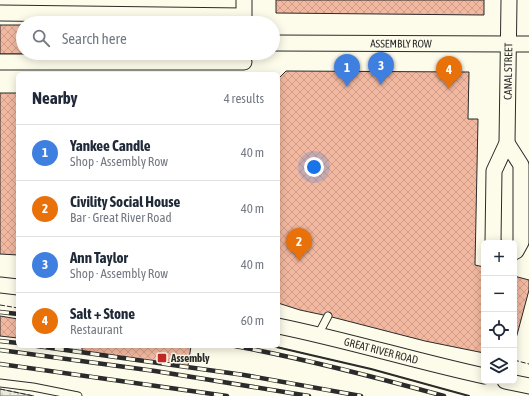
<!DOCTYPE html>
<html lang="en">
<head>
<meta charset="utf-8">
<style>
	body { margin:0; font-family:"Asap Condensed",sans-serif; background:#f6f6f7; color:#1f2937 }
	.controls { position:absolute; right:12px; bottom:12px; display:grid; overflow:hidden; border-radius:6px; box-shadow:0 2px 10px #0003 }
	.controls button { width:36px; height:36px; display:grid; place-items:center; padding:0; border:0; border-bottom:1px solid #e0e1e3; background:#fff; color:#1f2937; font:20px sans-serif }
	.you { position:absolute; left:314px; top:167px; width:14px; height:14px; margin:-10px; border:3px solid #fff; border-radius:50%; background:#1a73e8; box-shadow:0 0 0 6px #1a73e833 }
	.badge { display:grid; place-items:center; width:26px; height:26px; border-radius:50%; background:#c62828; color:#fff; font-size:13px; font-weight:700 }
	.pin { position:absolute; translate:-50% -33px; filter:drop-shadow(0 1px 2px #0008) }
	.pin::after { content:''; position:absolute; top:21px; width:14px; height:12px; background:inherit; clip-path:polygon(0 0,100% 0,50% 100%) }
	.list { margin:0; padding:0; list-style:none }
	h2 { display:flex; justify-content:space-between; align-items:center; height:52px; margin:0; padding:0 16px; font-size:17px }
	h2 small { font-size:13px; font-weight:400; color:#747a83 }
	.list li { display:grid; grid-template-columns:26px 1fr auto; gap:12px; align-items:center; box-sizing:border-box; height:56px; padding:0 16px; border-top:1px solid #e0e1e3 }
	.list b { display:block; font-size:15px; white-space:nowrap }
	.list p { margin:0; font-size:13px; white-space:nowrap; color:#747a83 }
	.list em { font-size:13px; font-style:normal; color:#747a83 }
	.icon { flex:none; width:22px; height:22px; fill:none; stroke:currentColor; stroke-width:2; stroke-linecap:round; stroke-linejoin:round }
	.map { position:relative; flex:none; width:529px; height:396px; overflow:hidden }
	.search { position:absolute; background:#fff; box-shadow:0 2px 10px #0003; left:16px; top:16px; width:264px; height:44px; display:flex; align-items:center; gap:10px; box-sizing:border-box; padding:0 14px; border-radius:22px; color:#747a83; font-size:15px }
	.panel { position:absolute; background:#fff; box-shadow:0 2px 10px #0003; left:16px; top:72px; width:264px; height:276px; border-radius:6px }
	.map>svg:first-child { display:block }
	.park { fill:url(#park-dots); stroke:#74746e }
	.building { fill:url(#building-cross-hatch); stroke:#2b2b2b }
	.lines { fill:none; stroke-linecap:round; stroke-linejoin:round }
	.service-casing { stroke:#2b2b2b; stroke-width:9 }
	.minor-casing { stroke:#2b2b2b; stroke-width:17 }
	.service { stroke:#fdfbea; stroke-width:7 }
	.minor { stroke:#fdfbea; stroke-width:15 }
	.rail-casing { stroke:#2b2b2b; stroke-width:4.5 }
	.rail { stroke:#fdfbea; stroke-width:3; stroke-dasharray:9; stroke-linecap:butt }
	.fence { stroke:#2b2b2b; stroke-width:1; stroke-dasharray:5 2; stroke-linecap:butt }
	.wall { stroke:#2b2b2b; stroke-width:2 }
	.poi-dot { fill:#c62828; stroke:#fdfbea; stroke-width:1.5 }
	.labels { text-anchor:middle; stroke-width:3; stroke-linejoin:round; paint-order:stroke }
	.street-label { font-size:11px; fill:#2b2b2b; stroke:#fdfbea }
	.poi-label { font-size:11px; font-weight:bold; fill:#2b2b2b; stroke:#fdfbea; text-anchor:start }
</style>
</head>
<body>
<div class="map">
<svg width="529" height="396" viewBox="0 0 529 396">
	<defs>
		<pattern id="park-dots" width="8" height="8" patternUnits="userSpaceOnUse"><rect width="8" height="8" fill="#ecebdb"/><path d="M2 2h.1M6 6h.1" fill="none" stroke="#cbcabc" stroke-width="1.8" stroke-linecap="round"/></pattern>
		<pattern id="building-cross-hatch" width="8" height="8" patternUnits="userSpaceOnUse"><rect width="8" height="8" fill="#f2b8a0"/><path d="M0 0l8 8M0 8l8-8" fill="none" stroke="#d09e8a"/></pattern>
	</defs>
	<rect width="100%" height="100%" fill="#fdfbea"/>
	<path class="park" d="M0,389l34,7h-34z"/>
	<path class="building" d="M276,0h208v15l-208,-2z
		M0,25h23v28h30v1h-53z
		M286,71l183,1 -1,47h10l-3,146 9,2v86l-59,-12 -97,-25 -28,-6 -22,-7v-224z
		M0,93h18v162l-18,-1z
		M514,276l15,4v10l-15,56z
		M0,316l18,3v19l-18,-2z
		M73,346h118l-3,20 -106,-15v-4z"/>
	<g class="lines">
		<defs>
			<path id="service" d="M318,335l10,-19
				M0,383l33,4 45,9"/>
			<g id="minor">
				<path d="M244,0v23"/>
				<path d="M0,13l243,3"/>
				<path id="s1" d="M273,43l256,1"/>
				<path d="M0,62h244"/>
				<path d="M507,143l14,22v77l-5,9 -2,1"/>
				<path id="s2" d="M494,243l-1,-1 1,-71 13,-28 2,-143"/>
				<path d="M0,285l18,2"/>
				<path id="s3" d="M278,326c69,14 137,35 206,50"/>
				<path d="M505,381l24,5"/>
			</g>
		</defs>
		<use href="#service" class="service-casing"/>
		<use href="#minor" class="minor-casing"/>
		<use href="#service" class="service"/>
		<use href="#minor" class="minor"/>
		<defs>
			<path id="rail" d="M0,312l18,2
				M0,341l18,2
				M37,346l207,29 117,21
				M235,346c71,13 140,31 209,50
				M0,350l155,21 154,25
				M0,364l227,32"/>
		</defs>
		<use href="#rail" class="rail-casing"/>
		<use href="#rail" class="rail"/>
		<path class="fence" d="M0,305l18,3
			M272,346l99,23 98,27
			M514,360l15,4
			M0,389l34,7"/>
		<path class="wall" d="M272,346l99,23 98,27"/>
	</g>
	<rect class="poi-dot" x="157" y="353" width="10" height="10" rx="2"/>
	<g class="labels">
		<g class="street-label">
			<text dy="4" stroke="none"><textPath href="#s1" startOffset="128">ASSEMBLY ROW</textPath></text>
			<text dy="4" stroke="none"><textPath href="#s2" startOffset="175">CANAL STREET</textPath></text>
			<text dy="4" stroke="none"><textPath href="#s3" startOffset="106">GREAT RIVER ROAD</textPath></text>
		</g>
		<g class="poi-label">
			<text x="171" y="362">Assembly</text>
		</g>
	</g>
</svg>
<div class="controls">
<button>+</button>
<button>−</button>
<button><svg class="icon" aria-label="locate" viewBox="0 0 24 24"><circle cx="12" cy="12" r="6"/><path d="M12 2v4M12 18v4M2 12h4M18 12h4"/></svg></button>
<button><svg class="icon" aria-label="layers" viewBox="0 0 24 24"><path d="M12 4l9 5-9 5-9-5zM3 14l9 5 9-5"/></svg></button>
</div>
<div class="you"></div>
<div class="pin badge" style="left:347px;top:87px;background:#3f7fe0">1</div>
<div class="pin badge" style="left:299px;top:261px;background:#e8710a">2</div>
<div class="pin badge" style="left:381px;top:85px;background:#3f7fe0">3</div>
<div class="pin badge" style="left:449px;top:89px;background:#e8710a">4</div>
<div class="search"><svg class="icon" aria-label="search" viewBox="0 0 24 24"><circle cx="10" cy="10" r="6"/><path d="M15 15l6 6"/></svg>Search here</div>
<section class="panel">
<h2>Nearby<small>4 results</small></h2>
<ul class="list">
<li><span class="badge" style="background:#3f7fe0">1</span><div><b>Yankee Candle</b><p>Shop · Assembly Row</p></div><em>40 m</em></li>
<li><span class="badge" style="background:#e8710a">2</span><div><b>Civility Social House</b><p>Bar · Great River Road</p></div><em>40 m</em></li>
<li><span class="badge" style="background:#3f7fe0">3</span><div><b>Ann Taylor</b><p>Shop · Assembly Row</p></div><em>40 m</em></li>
<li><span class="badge" style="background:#e8710a">4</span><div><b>Salt + Stone</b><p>Restaurant</p></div><em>60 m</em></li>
</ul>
</section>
</div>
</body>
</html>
